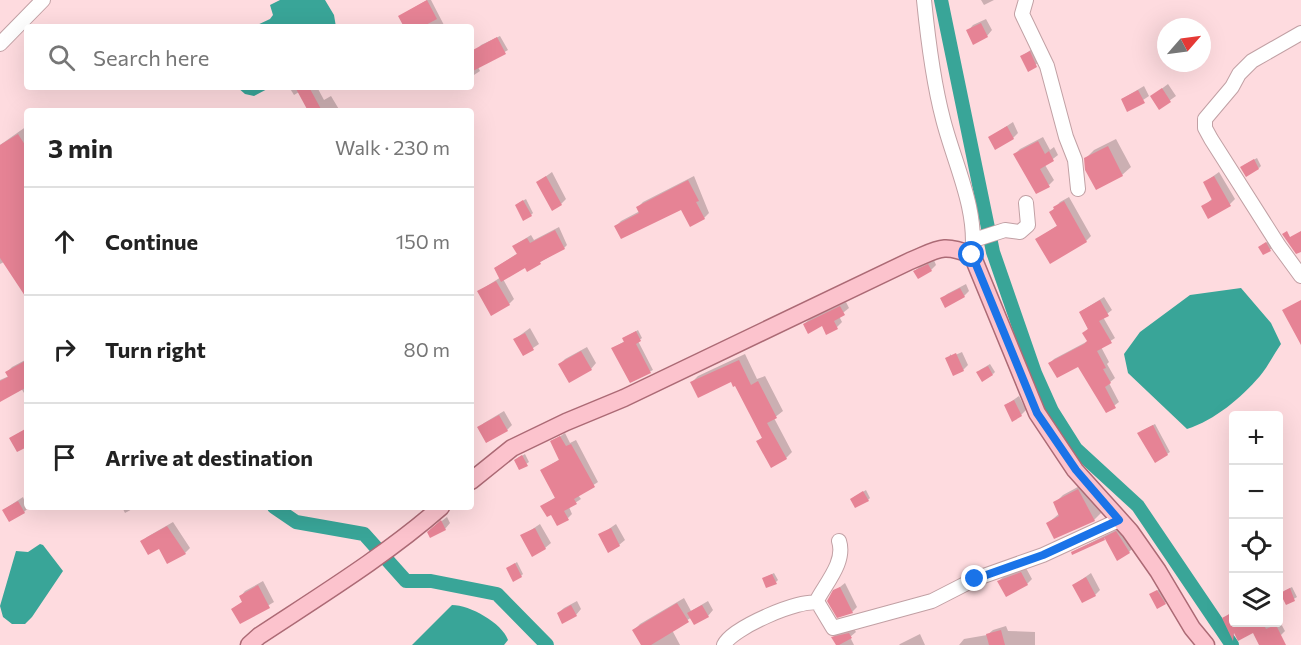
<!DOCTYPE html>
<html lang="en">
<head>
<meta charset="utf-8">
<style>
	body { margin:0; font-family:Commissioner,sans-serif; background:#f6f6f6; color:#222 }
	.controls { position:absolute; right:18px; bottom:18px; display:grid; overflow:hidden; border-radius:6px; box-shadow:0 6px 24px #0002 }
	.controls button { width:54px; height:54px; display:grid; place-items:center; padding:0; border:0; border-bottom:2px solid #e0e0e0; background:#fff; color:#222; font:30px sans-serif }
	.compass { position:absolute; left:1157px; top:18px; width:54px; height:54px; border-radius:50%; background:#fff; box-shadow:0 6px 24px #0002; rotate:62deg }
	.stop { position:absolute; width:18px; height:18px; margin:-14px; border:4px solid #1a73e8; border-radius:50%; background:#fff }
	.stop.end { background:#1a73e8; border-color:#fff; box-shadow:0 2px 6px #0008 }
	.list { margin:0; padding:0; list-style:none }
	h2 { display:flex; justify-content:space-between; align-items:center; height:78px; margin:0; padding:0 24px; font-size:26px }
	h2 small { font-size:20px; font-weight:400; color:#767676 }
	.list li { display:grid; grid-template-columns:39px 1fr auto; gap:18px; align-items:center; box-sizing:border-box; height:108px; padding:0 24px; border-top:2px solid #e0e0e0 }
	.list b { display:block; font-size:22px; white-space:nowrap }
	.list em { font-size:20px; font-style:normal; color:#767676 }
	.icon { flex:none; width:33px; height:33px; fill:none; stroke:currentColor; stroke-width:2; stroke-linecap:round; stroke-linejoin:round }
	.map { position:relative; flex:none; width:1301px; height:645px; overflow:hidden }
	.search { position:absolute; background:#fff; box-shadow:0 6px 24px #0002; left:24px; top:24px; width:450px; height:66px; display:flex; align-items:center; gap:15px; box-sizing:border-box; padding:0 21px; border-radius:6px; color:#767676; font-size:22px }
	.panel { position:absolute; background:#fff; box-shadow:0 6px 24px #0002; left:24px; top:108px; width:450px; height:402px; border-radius:6px }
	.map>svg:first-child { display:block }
	.water { fill:#39a598 }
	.shadow { fill:#0003 }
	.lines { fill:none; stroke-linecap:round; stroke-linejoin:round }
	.canal { stroke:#39a598; stroke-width:14 }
	.building { fill:#e68395 }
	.minor-casing { stroke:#c1a0a4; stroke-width:16 }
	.major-casing { stroke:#ac6a75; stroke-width:19 }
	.minor { stroke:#fff; stroke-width:14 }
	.major { stroke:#fcc3cd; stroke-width:16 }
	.route { stroke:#1a73e8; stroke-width:8 }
</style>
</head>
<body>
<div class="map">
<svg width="1301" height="645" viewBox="0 0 1301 645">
	<rect width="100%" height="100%" fill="#fedbdf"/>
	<path class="water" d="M280,0h45l9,15 2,12h-83l17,-8 3,-4 -3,-10z
		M237,87h34l-17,9 -9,-2z
		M1241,288l30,35 10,21c-7,10 -13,22 -21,32 -19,22 -45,44 -73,53l-59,-56 -4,-19 16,-22 50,-37z
		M40,544l3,1 20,26 -31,46 -7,7h-13l-9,-7 -3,-11 16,-55 12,1z
		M452,605c18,0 50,18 56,35l-4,5h-92z"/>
	<path class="shadow" d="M427,0h4l14,27h-39l-3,-13z
		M981,0h13l-10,5z
		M986,19l6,11 -5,6 -19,-5 5,-6z
		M500,36l8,14 -30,17 2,4 -9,6v-20l10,-12z
		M1035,47l7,13 -14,10 -6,-14z
		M1168,84l8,12 -17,12 -7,-12z
		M1144,86l5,10 -21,14 -6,-11z
		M289,87h28l7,13 7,-4 9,15h-30l-11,-19 -5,3z
		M1013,122l5,11 -5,5 -23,-1z
		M27,126v170l-23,-34 -4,2v-119z
		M1043,137l7,13 4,-3 4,8 -13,10 9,15 -5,5 -34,-31 5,-5z
		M1116,139l15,28 -9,8 -25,13 -12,-29 9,-9z
		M1257,158l4,8 -2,2 -15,-3z
		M552,172l14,27 -5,5 -23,-22z
		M1219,172l16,27 -5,5 -27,3 10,-9 -8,-16z
		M694,176l15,37 -5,5 -22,-10 -66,18 5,-5 19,-10 -2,-4 5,-5z
		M1069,197l22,39 -5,5 -49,-2 21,-14 -7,-13 9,-10z
		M526,199l7,14 -2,2 -12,-12z
		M559,227l8,18 -3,3 -37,22 -1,-4 -23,13 11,20 -5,5 -30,-13 22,-14 -6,-9 23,-15 -4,-7 4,-3 13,-8 3,5z
		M1269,241l4,7 -10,5 -1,-8z
		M934,260l2,5 -5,5 -16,1 5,-5z
		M966,284l3,7 -5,5 -22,3 5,-5z
		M1104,297l8,13 -9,7 12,21 -14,9 8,15 -2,2 8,14 -6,5 10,19 -12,9 -28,-46 -29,-2 4,-4 34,-18 -4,-8 4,-4 -8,-17z
		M846,302l3,6 -10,8 3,6 -5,5 -10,6 -5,-9h-18l6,-5z
		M530,328l9,16 -15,10 -9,-15z
		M638,330l4,8 -4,3 15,29 -23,12 -17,-34 12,-7 1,-4z
		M587,347l9,16 -5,6 -21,12 -10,-17 5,-5z
		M962,352l6,13 -5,5 -16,-11 4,-5v3z
		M745,354l12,25 8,-3 18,35 -9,7 18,34 -6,6 -28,-17 5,-4 -27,-53 -5,-4 -39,2 6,-6z
		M27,359v39l-6,-10 -21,6v-14l9,-4 -2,-4 5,-5z
		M990,364l5,8 -2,2 -13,-4z
		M1019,396l7,14 -5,5 -15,-10z
		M504,411l8,14 -5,5 -28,-2 5,-5z
		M1155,424l15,28 -3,2 -26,-23z
		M565,433l5,10 6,-3 22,42 -20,13 3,4 -12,8 3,7 -4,4 -16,-5 -10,-7 14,-9 -14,-27 18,-11 -8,-17z
		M525,454l4,8 -9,6 -2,-10z
		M1087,482l15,30 -8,8 -39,17 -7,-14 12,-10 -5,-10 8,-8z
		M866,490l4,8 -2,2 -14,-3z
		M23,497l4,10h2l-5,5 -21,-2z
		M122,507h14l-11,6z
		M447,517l3,6 -5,6 -14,7 3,-9z
		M173,522l17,26 -5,5 -43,-11 5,-5z
		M540,524l11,19 -6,5 -23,-12z
		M616,524l9,16 -6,5 -19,-10z
		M1122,527l12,20 -5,5 -23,-15 -34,15z
		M517,562l6,12 -2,2 -11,-9z
		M1026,568l6,11 -5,5 -28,-3 5,-5z
		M774,573l4,7 -2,2 -12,-4z
		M1091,573l9,17 -5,5 -21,-10z
		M263,581l11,21 -33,20 -8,-13 11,-8 -3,-5 4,-5z
		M845,583l12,24 -5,5 -17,-21z
		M1292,587l5,10 -10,6 -3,-12z
		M1160,589l7,12 -2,2 -12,-10z
		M684,598l7,13 17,-10 5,9 -5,6 -16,1 -20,13 8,15h-37l-9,-15 6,-6z
		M577,601l4,8 -5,6 -18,-2 6,-5z
		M1234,611v11h34l2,4 10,-4 5,9 -4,4 -27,-4 -15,8 -15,-21z
		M1006,626l2,5 27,1v13h-76l5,-6 23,-4 6,-5z
		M854,629l2,3 -6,5 4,8h-16l-5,-8 5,-5z
		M920,634l5,11h-26l1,-1z"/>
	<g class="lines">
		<path class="canal" d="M941,0l52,252 42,121 17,38 24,38 62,57 94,139
			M274,507l22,15 68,12 42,47h25l66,13 50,51"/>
	</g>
	<path class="building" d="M427,0l10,19 -15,8h-18l-6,-11z
		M981,23l7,14 -15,8 -7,-15z
		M497,37l9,17 -35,18v-21z
		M1030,51l7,16 -9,5 -8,-16z
		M295,87h14l13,24h-14z
		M1162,88l9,14 -12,8 -9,-14z
		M1138,90l7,13 -18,9 -6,-13z
		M1007,126l7,13 -19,11 -7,-13z
		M18,134l9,14v151l-27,-41v-113z
		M1038,141l7,13 4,-3 5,10 -14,8 10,18 -14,7 -23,-40z
		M1108,146l15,30 -27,14 -11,-20 -1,-12z
		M1254,159l5,10 -13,8 -6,-10z
		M546,176l16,29 -10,6 -16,-29z
		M1214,176l17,30 -23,13 -7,-13 11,-6 -9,-18z
		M688,180l11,21 -3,1 9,17 -15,8 -9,-17 -60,29 -7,-13 25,-13 -3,-6z
		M523,200l9,16 -9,5 -8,-16z
		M1064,201l23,41 -37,22 -15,-25 22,-13 -8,-14 5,-3 -1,-2z
		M555,230l10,19 -25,13 1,2 -14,8 -2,-4 -24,14 -7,-14 23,-14 -5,-8 15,-8 3,5z
		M1287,231l3,6 11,-6v21l-5,2 -14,-20z
		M1266,242l5,9 -8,4 -5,-8z
		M928,264l4,7 -14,8 -5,-8z
		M496,281l14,24 -19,11 -14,-25z
		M960,288l5,9 -20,11 -5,-10z
		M1100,300l9,16 -10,5 13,22 -15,8 9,17 -3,1 8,14 -6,4 11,21 -10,5 -28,-46 -21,11 -9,-15 36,-19 3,-3 -5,-8 6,-4 -9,-17z
		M1301,300v45l-19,-35z
		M840,306l5,9 -11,6 4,8 -12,6 -4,-9 -14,8 -5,-10z
		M636,331l5,10 -5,3 15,29 -21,10 -19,-35 13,-6 -2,-4z
		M525,333l9,17 -11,6 -10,-17z
		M581,351l11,19 -23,13 -11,-19z
		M956,353l8,18 -11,5 -8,-18z
		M27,360v27l-27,15v-21l8,-4 -3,-5z
		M739,360l12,25 7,-4 19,37 -10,5 20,36 -16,9 -15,-27 6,-3 -27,-52 -2,1 -2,-5 -33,16 -8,-16z
		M988,366l5,9 -11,7 -6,-10z
		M1014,400l8,16 -10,6 -8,-17z
		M499,415l9,16 -22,12 -9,-16z
		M1153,425l15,30 -13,8 -18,-30z
		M27,428v19l-10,5 -8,-14z
		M560,436l6,10 5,-2 24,43 -21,12 3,5 -13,7 5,9 -12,6 -6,-11 -4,2 -7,-11 15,-8 -15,-28 19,-10 -9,-19z
		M522,455l6,11 -9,4 -5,-10z
		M1078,489l17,32 -41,18 -8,-16 13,-7 -6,-14z
		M863,491l6,10 -14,7 -5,-9z
		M18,501l7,12 -16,9 -7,-12z
		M441,520l5,10 -16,8 -3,-6z
		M167,526l19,28 -19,10 -8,-15 -11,6 -8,-14z
		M535,528l11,21 -14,8 -12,-22z
		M611,528l9,18 -12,7 -10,-19z
		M1116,531l14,22 -13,8 -13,-24z
		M1104,537l1,3 -33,15 -1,-3z
		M515,563l7,14 -9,5 -7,-14z
		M1021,572l7,13 -22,12 -9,-16z
		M772,574l5,10 -11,4 -4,-10z
		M1086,577l10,19 -14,7 -10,-18z
		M258,585l12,23 -30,16 -9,-15 11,-7 -3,-6z
		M840,587l13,26 -16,5 -10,-17 6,-11z
		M1290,588l5,13 -9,4 -6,-12z
		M1157,590l9,14 -9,5 -8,-15z
		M677,603l12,19 -38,23h-10l-9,-15z
		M571,605l6,11 -15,8 -5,-11z
		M702,605l7,12 -15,8 -7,-12z
		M1233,612v10h41l-9,5 1,2 10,-4 10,20h-27l-6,-12 -15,8 -4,-8 -1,8 -11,-23z
		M1001,630l4,15h-16l-3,-11z
		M849,633l3,5 -13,7h-3l-5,-8z"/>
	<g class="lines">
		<defs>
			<path id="minor" d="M924,0c4,40 9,81 19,119 11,44 35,90 29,136
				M1026,0l-4,14 25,52 19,71 9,23 3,29
				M1301,33l-49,28 -13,13 -7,13 -27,32v9l6,11 68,107 22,30
				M0,44l43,-44
				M974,240l31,-10 15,2 8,-7 -2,-22
				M816,602c9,-18 30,-40 23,-61
				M724,645c8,-17 77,-47 94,-42l15,25 99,-27 43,-22 68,-24 76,-35"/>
			<path id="major" d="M471,481l41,-33 54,-26 58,-24 286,-137c29,-12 32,-18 62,-6l65,158 38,57 55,61 28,40 34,57 14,17
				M249,645l10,-9c62,-41 126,-80 182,-129"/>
		</defs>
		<use href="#minor" class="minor-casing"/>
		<use href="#major" class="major-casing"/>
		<use href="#minor" class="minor"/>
		<use href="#major" class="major"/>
	</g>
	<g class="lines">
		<path class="route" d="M972,255l65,158 39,57 43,50 -76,35 -68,24"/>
	</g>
</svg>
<div class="controls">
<button>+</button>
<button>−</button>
<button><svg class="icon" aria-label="locate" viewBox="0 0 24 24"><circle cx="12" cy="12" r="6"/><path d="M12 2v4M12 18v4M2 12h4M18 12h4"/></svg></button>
<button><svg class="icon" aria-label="layers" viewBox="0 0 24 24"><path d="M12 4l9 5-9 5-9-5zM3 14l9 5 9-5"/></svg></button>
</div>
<svg class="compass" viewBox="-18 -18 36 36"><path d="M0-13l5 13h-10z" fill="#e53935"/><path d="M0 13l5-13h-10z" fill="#767676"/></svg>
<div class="stop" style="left:972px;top:255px"></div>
<div class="stop end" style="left:975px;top:579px"></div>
<div class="search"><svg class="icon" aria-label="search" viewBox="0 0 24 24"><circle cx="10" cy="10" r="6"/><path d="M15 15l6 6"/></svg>Search here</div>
<section class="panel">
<h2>3 min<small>Walk · 230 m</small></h2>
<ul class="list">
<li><svg class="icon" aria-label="ahead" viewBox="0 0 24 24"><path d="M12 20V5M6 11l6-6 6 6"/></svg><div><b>Continue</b></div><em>150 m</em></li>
<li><svg class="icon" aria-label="right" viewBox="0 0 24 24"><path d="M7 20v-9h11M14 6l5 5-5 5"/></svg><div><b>Turn right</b></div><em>80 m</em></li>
<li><svg class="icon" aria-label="arrive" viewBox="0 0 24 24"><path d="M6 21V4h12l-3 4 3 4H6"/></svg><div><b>Arrive at destination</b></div></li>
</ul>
</section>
</div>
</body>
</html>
